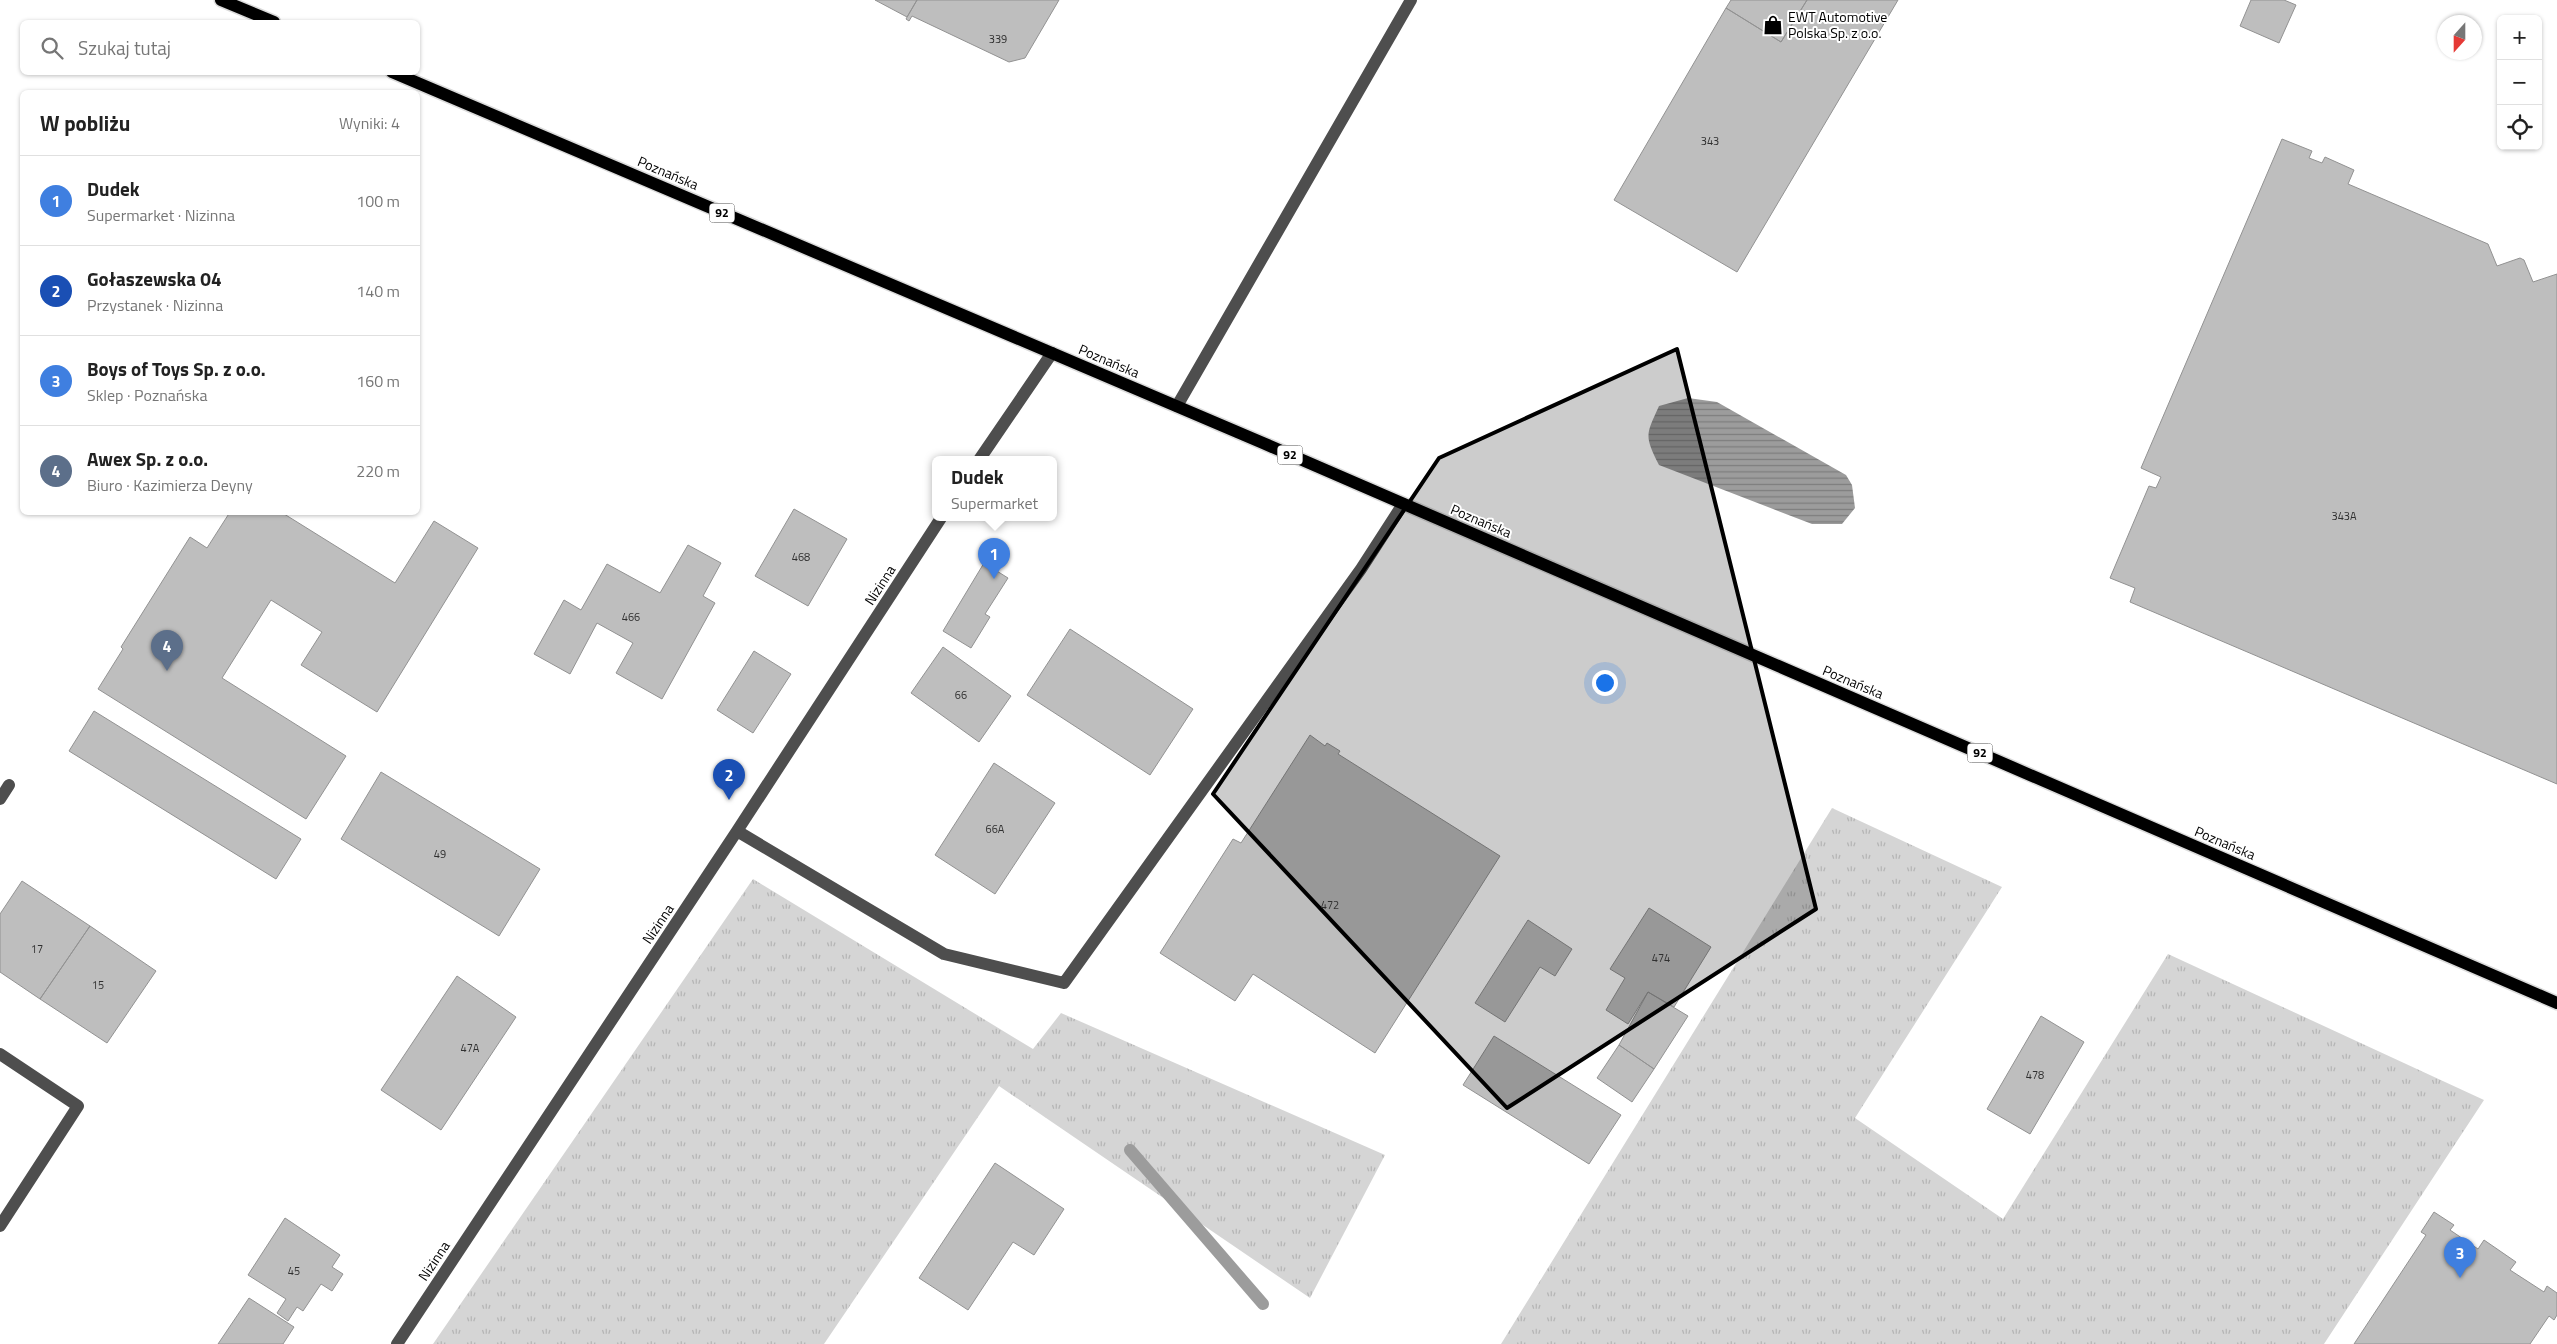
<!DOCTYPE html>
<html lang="pl">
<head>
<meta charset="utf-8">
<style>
	body { margin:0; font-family:"Titillium Web",sans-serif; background:#f6f6f6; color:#222 }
	.controls { position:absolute; right:15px; top:15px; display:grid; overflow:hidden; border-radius:8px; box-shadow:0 1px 4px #0004 }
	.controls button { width:45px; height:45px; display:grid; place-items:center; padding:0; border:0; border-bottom:1px solid #e0e0e0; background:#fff; color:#222; font:25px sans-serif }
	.compass { position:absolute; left:2437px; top:15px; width:45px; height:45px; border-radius:50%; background:#fff; box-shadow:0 1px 4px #0004; rotate:201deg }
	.you { position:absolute; left:1604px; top:682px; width:18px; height:18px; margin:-12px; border:4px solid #fff; border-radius:50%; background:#1a73e8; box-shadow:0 0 0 8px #1a73e833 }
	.badge { display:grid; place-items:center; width:32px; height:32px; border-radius:50%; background:#000; color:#fff; font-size:16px; font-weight:700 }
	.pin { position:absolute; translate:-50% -41px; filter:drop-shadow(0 1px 2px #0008) }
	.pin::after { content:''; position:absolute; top:26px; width:18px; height:15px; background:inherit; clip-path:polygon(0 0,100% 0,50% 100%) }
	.popup { position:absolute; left:932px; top:456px; width:125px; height:65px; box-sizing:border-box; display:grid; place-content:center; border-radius:8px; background:#fff; filter:drop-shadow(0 1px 4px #0005); font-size:16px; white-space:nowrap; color:#767676 }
	.popup b { font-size:19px; color:#222 }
	.popup::after { content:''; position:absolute; left:50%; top:100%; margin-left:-10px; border:10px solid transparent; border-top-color:#fff }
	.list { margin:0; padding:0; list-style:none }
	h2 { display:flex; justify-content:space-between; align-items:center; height:65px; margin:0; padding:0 20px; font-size:21px }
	h2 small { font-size:16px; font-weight:400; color:#767676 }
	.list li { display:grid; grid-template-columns:32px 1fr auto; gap:15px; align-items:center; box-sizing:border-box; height:90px; padding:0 20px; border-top:1px solid #e0e0e0 }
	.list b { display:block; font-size:19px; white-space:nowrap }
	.list p { margin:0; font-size:16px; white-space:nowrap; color:#767676 }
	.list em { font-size:16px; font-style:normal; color:#767676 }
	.icon { flex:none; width:28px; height:28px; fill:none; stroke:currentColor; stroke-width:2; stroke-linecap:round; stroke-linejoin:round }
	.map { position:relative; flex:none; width:2557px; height:1344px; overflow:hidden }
	.search { position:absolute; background:#fff; box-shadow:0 1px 4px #0004; left:20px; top:20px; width:400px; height:55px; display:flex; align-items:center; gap:12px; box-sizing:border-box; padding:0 18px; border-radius:8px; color:#767676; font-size:19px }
	.panel { position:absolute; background:#fff; box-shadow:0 1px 4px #0004; left:20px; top:90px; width:400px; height:425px; border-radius:8px }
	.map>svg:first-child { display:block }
	.grass { fill:url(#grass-tufts) }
	.water { fill:url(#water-rules) }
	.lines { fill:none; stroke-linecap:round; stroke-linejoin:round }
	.stream { stroke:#9c9c9c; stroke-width:12 }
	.building { fill:#bebebe; stroke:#929292 }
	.major-casing { stroke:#dbdbdb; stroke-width:15 }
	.minor { stroke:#4e4e4e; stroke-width:12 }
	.major { stroke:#000; stroke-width:12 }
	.marked { fill:#000; fill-opacity:0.2; stroke:#000; stroke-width:4; stroke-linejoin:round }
	.labels { text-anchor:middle; stroke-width:4; stroke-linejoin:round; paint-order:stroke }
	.number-label { font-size:11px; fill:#303030 }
	.shield { fill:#fff; stroke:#4c4c4c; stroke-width:1 }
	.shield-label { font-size:12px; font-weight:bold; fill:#000 }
	.poi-label { font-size:14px; fill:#000; stroke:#fff; text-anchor:start }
	.street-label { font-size:14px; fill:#000; stroke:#fff }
</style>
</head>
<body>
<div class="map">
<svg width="2557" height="1344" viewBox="0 0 2557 1344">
	<defs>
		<pattern id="grass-tufts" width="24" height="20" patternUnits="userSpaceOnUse" patternTransform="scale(1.25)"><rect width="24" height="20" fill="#d5d5d5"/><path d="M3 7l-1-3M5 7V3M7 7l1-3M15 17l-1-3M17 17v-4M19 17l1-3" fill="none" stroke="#b5b5b5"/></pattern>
		<pattern id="water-rules" width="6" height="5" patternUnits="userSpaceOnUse" patternTransform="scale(1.25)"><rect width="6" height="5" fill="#9c9c9c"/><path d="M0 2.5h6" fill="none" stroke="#7d7d7d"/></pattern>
	</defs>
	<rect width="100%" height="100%" fill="#fff"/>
	<path class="grass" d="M1832,808l170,79 -147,231 148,101 165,-265 316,146 -160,244h-823z
		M753,879l280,170 28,-36 324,142 -75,143 -311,-212 -175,258h-391z"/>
	<path class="water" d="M1688,398l29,4 129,73 6,10 3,23 -13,16h-30l-153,-59c-15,-30 -13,-30 0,-59z"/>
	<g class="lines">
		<path class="stream" d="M1130,1150l133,154"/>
	</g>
	<path class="building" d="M875,0h42l-10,17z
		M917,0h142l-34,58 -16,4 -97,-46 -3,5 -3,-2z
		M1731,0h76l-26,42 -55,-34z
		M1807,0h91l-161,272 -123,-72 112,-192 55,34z
		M2251,0h33l12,5 -17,38 -39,-17z
		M2282,139l30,12 -3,7 13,5 3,-6 29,13 -6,14 140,60 9,22 23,-8 4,2 9,22 24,-8v510l-427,-182 5,-14 -25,-10 39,-92 7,2 5,-11 -20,-9z
		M794,509l53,30 -39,67 -53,-30z
		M230,512h51l114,71 39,-62 44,27 -101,164 -76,-47 21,-33 -51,-32 -49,78 124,78 -40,63 -208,-130 25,-40 -2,-2 69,-110 17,11z
		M688,545l33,18 -18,33 12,7 -53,96 -46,-26 17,-30 -36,-20 -27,51 -36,-20 30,-54 17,10 26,-46 53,29z
		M984,563l24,15 -23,36 5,3 -19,31 -28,-17z
		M1070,629l123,80 -43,66 -123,-80z
		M943,647l68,49 -32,46 -68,-49z
		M754,651l37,23 -38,59 -36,-23z
		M94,711l207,128 -25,40 -207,-128z
		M1310,735l15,11 2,-3 13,8 -2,3 162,102 -125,197 -122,-79 -18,27 -75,-48 73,-114 8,4z
		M994,763l61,40 -60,91 -60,-39z
		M381,772l159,97 -41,67 -158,-97z
		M22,881l68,45 -50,73 -40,-27v-58z
		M1649,908l62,39 -37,60 -26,-15 -20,32 -22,-14 19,-32 -15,-9z
		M1528,920l44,29 -17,27 -15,-9 -35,55 -30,-19z
		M90,926l66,45 -49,72 -67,-44z
		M457,976l59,41 -75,113 -60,-40z
		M1648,992l40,24 -34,53 -35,-24z
		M2041,1016l43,26 -54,92 -43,-25z
		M1494,1036l127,79 -32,49 -126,-79z
		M1619,1045l35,24 -22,33 -35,-24z
		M995,1163l69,46 -30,46 -21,-13 -45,68 -49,-32z
		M2434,1212l20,13 -4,5 28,19 6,-9 32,22 -6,8 34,22 3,-6 10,7v22l-3,5 -5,-4 -19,28h-176l72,-109 -5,-3z
		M285,1218l55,37 -8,12 11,7 -11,17 -11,-7 -18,27 -6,-4 -9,14 -11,-8 9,-14 -38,-24z
		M249,1298l45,29 -11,17h-65z"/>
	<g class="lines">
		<defs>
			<path id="major" d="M221,0l53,22
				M392,72l871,371 1294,560"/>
		</defs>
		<use href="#major" class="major-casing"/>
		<path class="minor" d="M1177,406l234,-406
			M979,460l73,-107
			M0,799l9,-14
			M737,831l207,123 120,29 297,-414 42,-65
			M0,1054l78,52 -78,120
			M397,1344l340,-513 204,-313"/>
		<use href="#major" class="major"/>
	</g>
	<path class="marked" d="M1677,349l139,560 -309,199 -294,-314 226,-336z"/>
	<defs>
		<symbol id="shop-bare" viewBox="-9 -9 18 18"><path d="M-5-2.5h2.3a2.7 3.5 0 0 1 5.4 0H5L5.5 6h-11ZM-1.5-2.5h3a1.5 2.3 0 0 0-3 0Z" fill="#000" stroke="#fff" stroke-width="2.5" paint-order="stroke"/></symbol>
	</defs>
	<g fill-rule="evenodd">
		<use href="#shop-bare" x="1759" y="11" width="28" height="28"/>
	</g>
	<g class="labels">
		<g class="number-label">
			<text x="998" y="43">339</text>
			<text x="1710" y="145">343</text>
			<text x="2344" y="520">343A</text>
			<text x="801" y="561">468</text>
			<text x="631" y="621">466</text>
			<text x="961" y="699">66</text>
			<text x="995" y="833">66A</text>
			<text x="440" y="858">49</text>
			<text x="1330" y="909">472</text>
			<text x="37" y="953">17</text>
			<text x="1661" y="962">474</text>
			<text x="98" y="989">15</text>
			<text x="470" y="1052">47A</text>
			<text x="2035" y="1079">478</text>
			<text x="294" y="1275">45</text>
		</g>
		<g class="shield">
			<rect x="709.5" y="203.5" width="25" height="19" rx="4"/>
			<rect x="1277.5" y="445.5" width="25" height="19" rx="4"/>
			<rect x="1967.5" y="743.5" width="25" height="19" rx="4"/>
		</g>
		<g class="shield-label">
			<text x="722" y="217">92</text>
			<text x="1290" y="459">92</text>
			<text x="1980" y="757">92</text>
		</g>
		<g class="poi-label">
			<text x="1788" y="22">EWT Automotive<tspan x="1788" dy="16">Polska Sp. z o.o.</tspan></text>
		</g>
		<g class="street-label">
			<text transform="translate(668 173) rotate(23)" y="5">Poznańska</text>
			<text transform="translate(1109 361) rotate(23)" y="5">Poznańska</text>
			<text transform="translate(1481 521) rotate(23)" y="5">Poznańska</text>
			<text transform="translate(880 585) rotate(-57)" y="5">Nizinna</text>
			<text transform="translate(1853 682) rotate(23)" y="5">Poznańska</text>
			<text transform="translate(2225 843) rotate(23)" y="5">Poznańska</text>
			<text transform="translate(658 924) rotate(-56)" y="5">Nizinna</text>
			<text transform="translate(434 1261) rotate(-56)" y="5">Nizinna</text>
		</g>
	</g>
</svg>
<div class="controls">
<button>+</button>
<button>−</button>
<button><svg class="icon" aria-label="locate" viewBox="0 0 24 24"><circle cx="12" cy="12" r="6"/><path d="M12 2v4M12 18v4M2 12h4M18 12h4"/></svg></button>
</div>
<svg class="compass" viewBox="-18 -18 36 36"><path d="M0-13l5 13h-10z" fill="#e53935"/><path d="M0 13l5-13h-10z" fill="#767676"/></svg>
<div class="you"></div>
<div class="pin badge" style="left:994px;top:579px;background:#3f7fe0">1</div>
<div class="popup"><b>Dudek</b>Supermarket</div>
<div class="pin badge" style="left:729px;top:800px;background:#1a4fb4">2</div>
<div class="pin badge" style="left:2460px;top:1278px;background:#3f7fe0">3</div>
<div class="pin badge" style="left:167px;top:671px;background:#5c6f8a">4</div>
<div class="search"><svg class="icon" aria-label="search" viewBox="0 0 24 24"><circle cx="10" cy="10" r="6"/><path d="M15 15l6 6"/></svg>Szukaj tutaj</div>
<section class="panel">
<h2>W pobliżu<small>Wyniki: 4</small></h2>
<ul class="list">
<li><span class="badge" style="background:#3f7fe0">1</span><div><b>Dudek</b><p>Supermarket · Nizinna</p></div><em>100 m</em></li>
<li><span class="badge" style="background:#1a4fb4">2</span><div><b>Gołaszewska 04</b><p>Przystanek · Nizinna</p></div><em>140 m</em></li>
<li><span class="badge" style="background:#3f7fe0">3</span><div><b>Boys of Toys Sp. z o.o.</b><p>Sklep · Poznańska</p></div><em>160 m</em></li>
<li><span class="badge" style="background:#5c6f8a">4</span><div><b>Awex Sp. z o.o.</b><p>Biuro · Kazimierza Deyny</p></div><em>220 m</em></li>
</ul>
</section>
</div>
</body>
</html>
